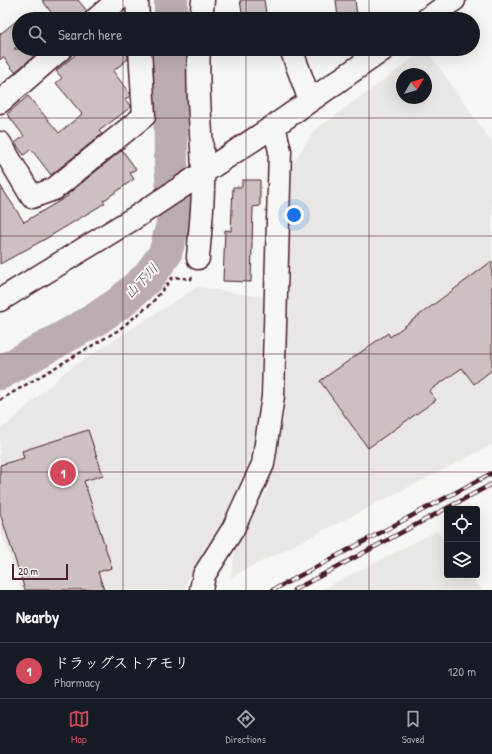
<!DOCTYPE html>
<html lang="en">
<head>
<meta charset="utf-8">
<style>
	body { margin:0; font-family:"Patrick Hand","Klee One",sans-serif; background:#242831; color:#f1f3f6 }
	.controls { position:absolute; right:12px; bottom:12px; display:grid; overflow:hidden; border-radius:4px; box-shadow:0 4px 16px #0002 }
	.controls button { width:36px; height:36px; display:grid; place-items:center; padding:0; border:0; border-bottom:1px solid #363941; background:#171b24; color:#f1f3f6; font:20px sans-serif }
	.compass { position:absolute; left:396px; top:68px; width:36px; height:36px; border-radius:50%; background:#171b24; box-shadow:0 4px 16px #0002; rotate:52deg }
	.scale { position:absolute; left:12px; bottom:10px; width:56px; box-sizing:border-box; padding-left:4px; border:2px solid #4a1f2b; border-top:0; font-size:11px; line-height:14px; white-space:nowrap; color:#4a1f2b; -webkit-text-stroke:3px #f6f6f2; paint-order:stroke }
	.you { position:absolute; left:294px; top:215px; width:14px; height:14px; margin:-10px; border:3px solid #fff; border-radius:50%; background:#1a73e8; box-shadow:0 0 0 6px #1a73e833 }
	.badge { display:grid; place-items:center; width:26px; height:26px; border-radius:50%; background:#d1495b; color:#fff; font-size:13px; font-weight:700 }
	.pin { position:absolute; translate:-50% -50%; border:2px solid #fff; box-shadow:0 1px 4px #0006 }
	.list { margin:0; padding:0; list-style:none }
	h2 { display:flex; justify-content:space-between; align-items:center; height:52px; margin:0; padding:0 16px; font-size:17px }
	h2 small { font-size:13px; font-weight:400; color:#9ea1a6 }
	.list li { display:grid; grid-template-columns:26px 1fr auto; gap:12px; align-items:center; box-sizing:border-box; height:56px; padding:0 16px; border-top:1px solid #363941 }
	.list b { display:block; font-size:15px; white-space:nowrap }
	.list p { margin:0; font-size:13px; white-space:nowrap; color:#9ea1a6 }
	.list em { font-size:13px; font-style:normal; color:#9ea1a6 }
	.icon { flex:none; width:22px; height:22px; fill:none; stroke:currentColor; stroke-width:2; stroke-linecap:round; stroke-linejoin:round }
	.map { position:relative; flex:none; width:492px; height:590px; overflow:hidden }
	.search { position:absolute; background:#171b24; box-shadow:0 4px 16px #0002; left:12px; right:12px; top:12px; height:44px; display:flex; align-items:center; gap:10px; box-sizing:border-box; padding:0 14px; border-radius:22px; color:#9ea1a6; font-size:15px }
	.sheet { height:108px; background:#171b24 }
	nav { display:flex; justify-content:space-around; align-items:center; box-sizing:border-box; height:56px; border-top:1px solid #363941; background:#171b24; font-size:11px; color:#9ea1a6 }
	nav a { display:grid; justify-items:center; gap:2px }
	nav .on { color:#d1495b }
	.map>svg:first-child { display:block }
	.built { fill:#e9e6e3; fill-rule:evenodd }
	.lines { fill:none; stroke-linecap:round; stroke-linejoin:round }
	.river { stroke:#bbadae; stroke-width:34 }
	.building { fill:#ccc1c0; stroke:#4a1f2b }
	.minor-casing { stroke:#4a1f2b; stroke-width:25 }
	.path { stroke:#4a1f2b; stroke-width:2.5; stroke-dasharray:4 3; stroke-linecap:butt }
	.minor { stroke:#f6f6f2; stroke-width:22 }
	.rail-casing { stroke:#4a1f2b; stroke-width:4.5 }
	.rail { stroke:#f6f6f2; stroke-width:3; stroke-dasharray:9; stroke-linecap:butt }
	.grid { fill:none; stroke:#4a1f2b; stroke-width:1; stroke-opacity:0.55 }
	.labels { text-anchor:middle; stroke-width:4; stroke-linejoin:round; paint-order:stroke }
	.water-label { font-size:14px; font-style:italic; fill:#6c4a52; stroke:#f6f6f2 }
</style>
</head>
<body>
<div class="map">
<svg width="492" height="590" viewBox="0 0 492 590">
	<rect width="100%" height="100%" fill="#f6f6f2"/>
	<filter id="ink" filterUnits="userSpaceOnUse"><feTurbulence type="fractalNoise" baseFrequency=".025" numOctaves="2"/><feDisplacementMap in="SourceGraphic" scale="8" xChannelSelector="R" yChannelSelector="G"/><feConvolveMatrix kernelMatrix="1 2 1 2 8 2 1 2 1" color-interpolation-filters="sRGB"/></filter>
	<g filter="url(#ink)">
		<path class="built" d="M426,49l63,89 3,2v305l-261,132 4,-27 32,-59 17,-73 8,-253 22,-34zM402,74h24v24h-24z
			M197,287l66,10 -6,138 -25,69 -44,75 -4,11h-163l-21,-61v-101l8,-4 58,-53z
			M437,531l10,13v31h23l12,15h-161z"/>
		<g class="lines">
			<path class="river" d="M171,19v-19
				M0,373l93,-52 28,-19 27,-25 17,-23 10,-38 -4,-52 -1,-115"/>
		</g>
		<path class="building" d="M42,0h36l9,11 -8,8h-23z
			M240,0h24l3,19h-24z
			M336,0h19l2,16 -19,2z
			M19,19v26l-5,4h13l6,8 -18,15 -12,-15 -3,3v-26z
			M82,49h41l5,7v3l-15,12 17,23v2l-5,3 6,8 -32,24 3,3 -51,41 -20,-26 -7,6 -9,-12 9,-7 -17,-22 21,-18 31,37 23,-19 -26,-31 6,-5 -6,-7z
			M122,150l14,19 -6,4 4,6 -31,22 2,2 -58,35 -47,26v-79l24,37 44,-26 -1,-1z
			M242,180h18v26l-7,1 -2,75 -28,-1 2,-51 6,1 2,-44h9z
			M492,261v109l-18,14 -12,-16 -33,23 7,9 -68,48 -48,-67 68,-48 2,4z
			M88,430l15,45 -19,6 28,87 -14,4 6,18h-79l-25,-77v-48l24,-7 -2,-7z"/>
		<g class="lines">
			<defs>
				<path id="minor" d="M137,0l1,19
					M96,19l22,-19
					M201,19l2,-19
					M427,19l27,-19
					M291,49l19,52
					M0,102l61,-53
					M0,143l32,54 22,-8 90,-73 -4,-67
					M198,258c2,-28 6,-57 5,-86 -1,-41 -7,-82 -4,-123
					M0,300l136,-83 138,-91 110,-77
					M201,590l3,-15 29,-46 30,-65 10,-68 7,-245 -6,-25"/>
			</defs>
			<use href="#minor" class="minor-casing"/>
			<path class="path" d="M0,400l117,-69 34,-27 22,-27 18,2 1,-3"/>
			<use href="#minor" class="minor"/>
			<defs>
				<path id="rail" d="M273,590l219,-117
					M294,590l198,-106"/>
			</defs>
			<use href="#rail" class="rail-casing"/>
			<use href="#rail" class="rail"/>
		</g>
	</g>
	<path class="grid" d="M123,0v19M246,0v19M369,0v19M123,49v541M246,49v541M369,49v541M0,118h492M0,236h492M0,354h492M0,472h492"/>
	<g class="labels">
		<g class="water-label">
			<text transform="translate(141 281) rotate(-47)" y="5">山下川</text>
		</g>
	</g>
</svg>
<div class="controls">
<button><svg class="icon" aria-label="locate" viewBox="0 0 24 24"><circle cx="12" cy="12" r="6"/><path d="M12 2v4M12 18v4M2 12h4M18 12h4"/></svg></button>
<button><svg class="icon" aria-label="layers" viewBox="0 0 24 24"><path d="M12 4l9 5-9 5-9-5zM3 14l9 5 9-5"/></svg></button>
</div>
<svg class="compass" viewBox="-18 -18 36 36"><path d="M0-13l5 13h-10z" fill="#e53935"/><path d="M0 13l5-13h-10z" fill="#9ea1a6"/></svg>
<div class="scale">20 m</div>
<div class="you"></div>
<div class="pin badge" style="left:63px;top:473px">1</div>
<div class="search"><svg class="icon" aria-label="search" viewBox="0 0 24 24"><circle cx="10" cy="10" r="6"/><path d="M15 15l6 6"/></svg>Search here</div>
</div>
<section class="sheet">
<h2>Nearby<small></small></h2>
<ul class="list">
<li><span class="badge">1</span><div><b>ドラッグストアモリ</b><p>Pharmacy</p></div><em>120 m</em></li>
</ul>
</section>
<nav>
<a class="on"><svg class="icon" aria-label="map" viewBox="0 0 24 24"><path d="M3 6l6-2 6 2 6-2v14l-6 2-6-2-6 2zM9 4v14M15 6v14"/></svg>Map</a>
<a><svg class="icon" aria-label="directions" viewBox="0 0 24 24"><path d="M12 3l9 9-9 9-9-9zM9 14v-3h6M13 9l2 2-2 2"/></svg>Directions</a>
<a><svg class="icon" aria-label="saved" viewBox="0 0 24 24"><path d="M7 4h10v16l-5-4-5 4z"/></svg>Saved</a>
</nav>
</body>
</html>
